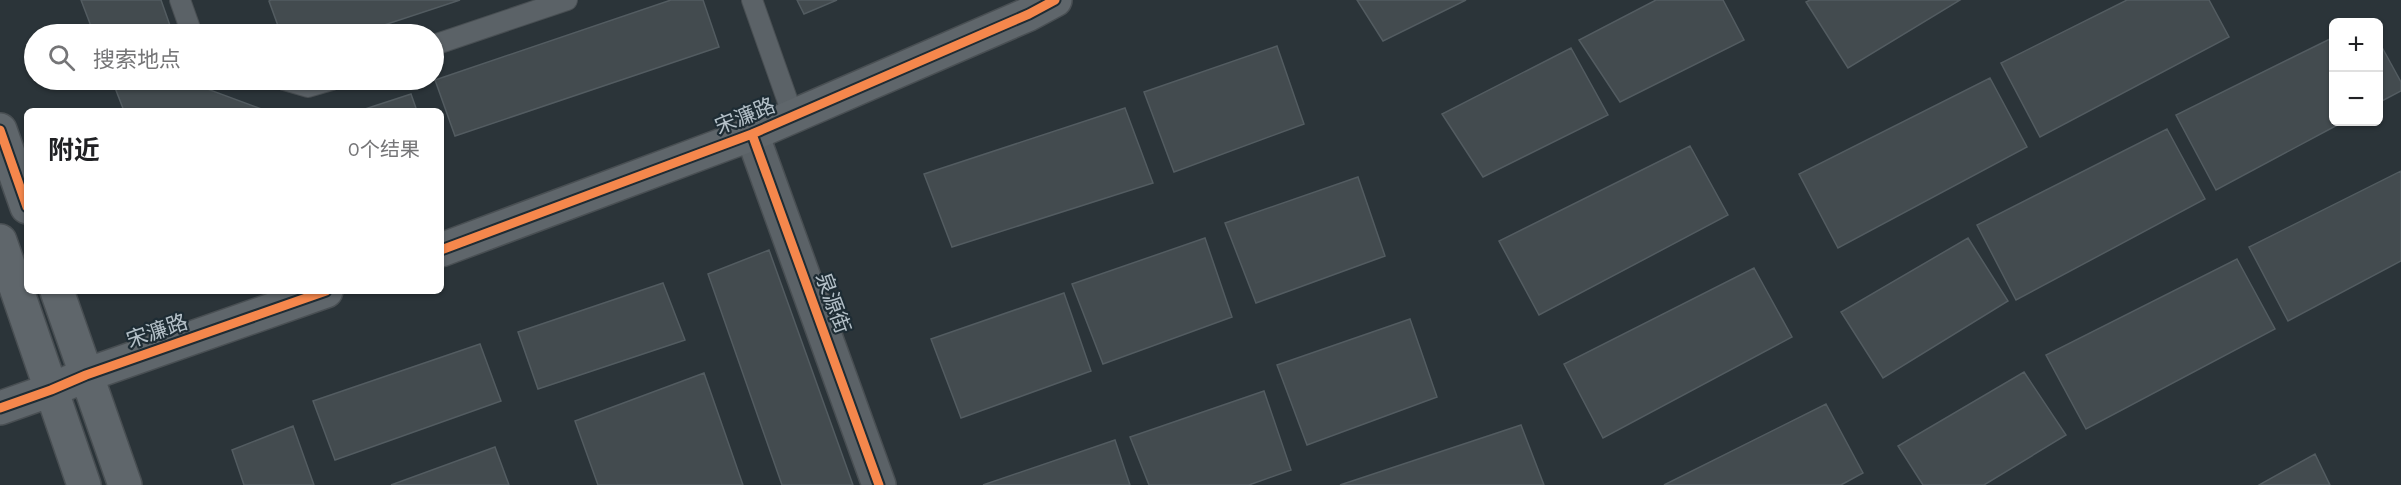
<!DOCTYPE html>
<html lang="zh">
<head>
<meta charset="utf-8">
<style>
	body { margin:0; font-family:"Work Sans","Noto Sans SC",sans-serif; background:#f2f2f2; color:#202124 }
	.controls { position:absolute; right:18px; top:18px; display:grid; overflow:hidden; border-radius:9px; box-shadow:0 2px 4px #0004 }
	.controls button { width:54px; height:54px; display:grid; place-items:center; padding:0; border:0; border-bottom:2px solid #e0e0e0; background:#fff; color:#202124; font:30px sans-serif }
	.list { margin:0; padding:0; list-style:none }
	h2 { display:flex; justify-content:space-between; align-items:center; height:78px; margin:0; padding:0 24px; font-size:26px }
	h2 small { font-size:20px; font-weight:400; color:#757577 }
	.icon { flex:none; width:33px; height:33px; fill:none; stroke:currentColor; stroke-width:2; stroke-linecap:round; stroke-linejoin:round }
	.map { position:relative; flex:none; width:2401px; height:485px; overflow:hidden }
	.search { position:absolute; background:#fff; box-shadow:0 2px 4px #0004; left:24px; top:24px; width:420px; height:66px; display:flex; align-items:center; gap:15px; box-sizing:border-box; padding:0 21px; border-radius:33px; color:#757577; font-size:22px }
	.panel { position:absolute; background:#fff; box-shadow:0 2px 4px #0004; left:24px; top:108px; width:420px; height:186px; border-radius:9px }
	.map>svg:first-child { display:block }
	.building { fill:#434b4f; stroke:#535c61; stroke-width:1.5 }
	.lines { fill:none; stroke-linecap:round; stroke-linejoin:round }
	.lane-casing { stroke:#494f53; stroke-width:22 }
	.street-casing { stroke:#494f53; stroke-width:36 }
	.secondary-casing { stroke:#494f53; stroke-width:36 }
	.lane { stroke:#5b6267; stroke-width:20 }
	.street { stroke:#5b6267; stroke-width:33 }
	.secondary { stroke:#5f666b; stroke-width:33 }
	.cycleway-casing { stroke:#1e2c34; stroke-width:13 }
	.cycleway { stroke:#f5874c; stroke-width:9 }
	.labels { text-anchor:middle; stroke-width:4.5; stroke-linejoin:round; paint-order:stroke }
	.street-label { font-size:21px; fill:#b5c1c9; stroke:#1e2c34 }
</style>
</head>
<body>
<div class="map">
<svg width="2401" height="485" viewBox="0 0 2401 485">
	<rect width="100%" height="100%" fill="#2b3439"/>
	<path class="building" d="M81,0h80l12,34h-79z
		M271,0h189l-103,34h-76l-12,-33z
		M671,0h32l16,47 -264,89 -20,-56z
		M797,0h40l-33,14z
		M1357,0h109l-83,41z
		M1656,0h67l21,40 -124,62 -41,-62z
		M1810,0h150l-112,68 -42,-66z
		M2127,0h82l20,37 -189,100 -39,-74z
		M2334,37v85h9l-127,68 -40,-75z
		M2378,40l23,42v9l-23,12z
		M1277,46l27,78 -130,48 -30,-80z
		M1571,48l37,67 -125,62 -41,-63z
		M1990,78l37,69 -189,101 -39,-74z
		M112,80h77l2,3 76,28h-143z
		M411,94l6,17h-58z
		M1125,108l28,75 -201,64 -28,-73z
		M2167,129l38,70 -189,101 -39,-75z
		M1690,146l38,69 -189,100 -40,-74z
		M2401,171v90l-113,60 -39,-74z
		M1358,177l27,79 -129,47 -31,-80z
		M1205,238l27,79 -129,47 -31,-80z
		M1968,238l40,63 -125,77 -42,-66z
		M769,250l84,235h-71l-74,-211z
		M2237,259l38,70 -189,100 -40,-74z
		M1754,268l38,69 -189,101 -39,-74z
		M663,283l22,57 -147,49 -20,-57z
		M1064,293l27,78 -130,47 -30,-79z
		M1410,319l27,78 -130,48 -30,-80z
		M480,344l21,57 -166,59 -22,-59z
		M2024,372l42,63 -82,50h-61l-25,-39z
		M704,373l39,112h-145l-23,-64z
		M1264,391l27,79 -42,15h-100l-19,-48z
		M1826,404l37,69 -22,12h-177z
		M1521,425l23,60h-204z
		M293,426l21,59h-70l-12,-35z
		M1115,440l15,45h-147z
		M495,447l14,38h-118z
		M2315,454l15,31h-71z"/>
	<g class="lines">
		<defs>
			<path id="lane" d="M180,0l12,34
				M752,0l41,116
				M434,45l133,-45
				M284,80l24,7 24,-7"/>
			<path id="street" d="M752,134l127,351"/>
			<path id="secondary" d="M0,130l27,77
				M0,241l84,244
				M441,250l311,-116 277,-120 26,-14
				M57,291l68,194
				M0,408l51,-18 35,-15 240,-84"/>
		</defs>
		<use href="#lane" class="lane-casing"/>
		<use href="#street" class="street-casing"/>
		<use href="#secondary" class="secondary-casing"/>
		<use href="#lane" class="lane"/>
		<use href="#street" class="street"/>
		<use href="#secondary" class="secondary"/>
		<defs>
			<path id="cycleway" d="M0,130l27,77
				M752,134l127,351
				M441,250l311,-116 277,-120 26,-14
				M0,408l51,-18 35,-15 240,-84"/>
		</defs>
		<use href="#cycleway" class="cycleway-casing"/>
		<use href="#cycleway" class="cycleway"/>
	</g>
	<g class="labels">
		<g class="street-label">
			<text transform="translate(745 116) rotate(-22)" y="7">宋濂路</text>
			<text transform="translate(833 303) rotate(70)" y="7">泉源街</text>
			<text transform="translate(157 331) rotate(-19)" y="7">宋濂路</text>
		</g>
	</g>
</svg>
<div class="controls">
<button>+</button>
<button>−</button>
</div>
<div class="search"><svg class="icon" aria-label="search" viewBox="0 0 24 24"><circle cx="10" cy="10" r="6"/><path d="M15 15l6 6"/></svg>搜索地点</div>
<section class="panel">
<h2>附近<small>0个结果</small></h2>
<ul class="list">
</ul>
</section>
</div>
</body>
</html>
